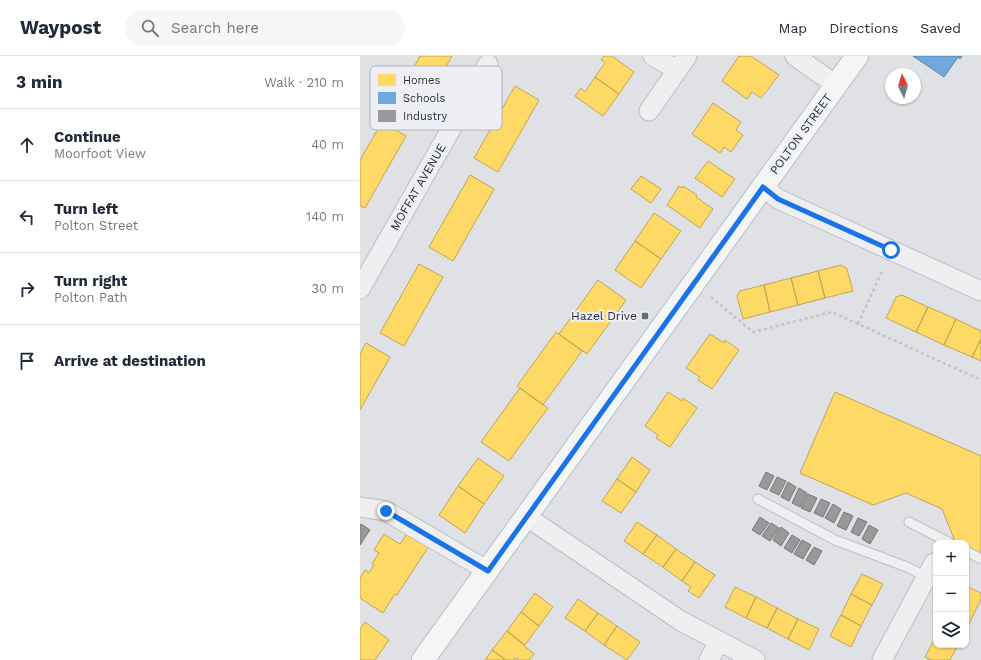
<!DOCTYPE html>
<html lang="en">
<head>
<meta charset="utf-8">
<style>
	body { margin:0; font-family:"Work Sans",sans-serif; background:#f6f6f7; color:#1f2937 }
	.controls { position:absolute; right:12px; bottom:12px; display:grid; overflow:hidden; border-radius:8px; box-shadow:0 1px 3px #0004 }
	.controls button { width:36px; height:36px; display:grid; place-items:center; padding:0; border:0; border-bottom:1px solid #e0e1e3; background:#fff; color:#1f2937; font:20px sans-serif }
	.compass { position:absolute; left:525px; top:12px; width:36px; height:36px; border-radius:50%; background:#fff; box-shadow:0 1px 3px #0004; rotate:355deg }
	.stop { position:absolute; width:12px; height:12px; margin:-9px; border:3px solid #1a73e8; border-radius:50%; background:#fff }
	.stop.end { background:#1a73e8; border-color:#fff; box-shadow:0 1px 4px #0008 }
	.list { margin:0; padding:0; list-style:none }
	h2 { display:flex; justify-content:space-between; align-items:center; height:52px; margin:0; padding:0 16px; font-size:17px }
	h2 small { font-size:13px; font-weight:400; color:#747a83 }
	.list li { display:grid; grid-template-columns:26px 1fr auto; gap:12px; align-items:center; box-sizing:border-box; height:72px; padding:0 16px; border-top:1px solid #e0e1e3 }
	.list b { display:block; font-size:15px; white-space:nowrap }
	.list p { margin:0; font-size:13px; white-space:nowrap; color:#747a83 }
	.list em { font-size:13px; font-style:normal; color:#747a83 }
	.icon { flex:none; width:22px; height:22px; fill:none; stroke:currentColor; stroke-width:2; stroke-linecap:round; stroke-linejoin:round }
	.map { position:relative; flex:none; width:621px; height:604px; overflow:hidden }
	header { display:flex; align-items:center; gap:24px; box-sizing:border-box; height:56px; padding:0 20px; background:#fff; border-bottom:1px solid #e0e1e3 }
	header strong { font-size:19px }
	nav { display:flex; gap:22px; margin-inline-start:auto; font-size:14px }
	.search { width:280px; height:36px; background:#f6f6f7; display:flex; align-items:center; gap:10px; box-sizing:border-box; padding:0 14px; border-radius:22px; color:#747a83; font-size:15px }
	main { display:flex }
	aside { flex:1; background:#fff }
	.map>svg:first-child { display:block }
	.homes { fill:#ffd966; stroke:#bea55a }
	.schools { fill:#6fa8dc; stroke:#5a83ac }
	.industry { fill:#999; stroke:#77787d }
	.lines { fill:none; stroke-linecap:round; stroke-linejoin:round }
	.service-casing { stroke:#bdbec2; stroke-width:11 }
	.minor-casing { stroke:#bdbec2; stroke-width:21 }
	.primary-casing { stroke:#bcbec3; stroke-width:24 }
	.path { stroke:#c2c2c8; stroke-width:2.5; stroke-dasharray:3 3; stroke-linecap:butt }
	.service { stroke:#efeff2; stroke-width:9 }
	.minor { stroke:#efeff2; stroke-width:19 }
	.primary { stroke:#f4f5f5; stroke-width:22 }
	.route { stroke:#1a73e8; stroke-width:5 }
	.poi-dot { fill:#686b78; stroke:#edeff5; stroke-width:1.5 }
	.labels { text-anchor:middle; stroke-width:4; stroke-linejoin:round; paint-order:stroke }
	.street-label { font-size:12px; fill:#282c3d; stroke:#edeff5 }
	.poi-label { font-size:12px; fill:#282c3d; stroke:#edeff5; text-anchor:end }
	.key { fill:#edeff5; stroke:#b2b4be; stroke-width:1 }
	.key-label { font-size:11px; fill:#282c3d }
</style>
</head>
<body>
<header>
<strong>Waypost</strong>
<div class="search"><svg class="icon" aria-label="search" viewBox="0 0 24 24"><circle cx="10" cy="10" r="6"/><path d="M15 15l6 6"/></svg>Search here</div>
<nav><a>Map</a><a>Directions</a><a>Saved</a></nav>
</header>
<main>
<aside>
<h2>3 min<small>Walk · 210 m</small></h2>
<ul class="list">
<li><svg class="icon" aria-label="ahead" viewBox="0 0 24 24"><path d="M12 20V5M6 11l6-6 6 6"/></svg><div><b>Continue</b><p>Moorfoot View</p></div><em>40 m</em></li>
<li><svg class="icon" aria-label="left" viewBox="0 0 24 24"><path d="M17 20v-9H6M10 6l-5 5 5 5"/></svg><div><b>Turn left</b><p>Polton Street</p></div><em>140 m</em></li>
<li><svg class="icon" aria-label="right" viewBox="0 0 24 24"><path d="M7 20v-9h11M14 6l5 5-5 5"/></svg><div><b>Turn right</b><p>Polton Path</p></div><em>30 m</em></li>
<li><svg class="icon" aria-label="arrive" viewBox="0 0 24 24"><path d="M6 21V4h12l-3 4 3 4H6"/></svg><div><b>Arrive at destination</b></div></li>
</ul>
</aside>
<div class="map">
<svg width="621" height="604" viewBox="0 0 621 604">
	<rect width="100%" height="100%" fill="#e0e1e5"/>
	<path class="homes" d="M60,0h32l-33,59 -24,-14z
		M244,0h8l22,16 -15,22 -24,-17 10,-14 -4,-3z
		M379,0h12l28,19 -18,23 -9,-6 -5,7 -25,-18z
		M235,21l24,17 -16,22 -28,-20 6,-8 4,4z
		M155,30l24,14 -41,72 -24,-14z
		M353,47l28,19 -5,8 7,5 -12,17 -7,-5 -4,6 -28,-19z
		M22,66l24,14 -41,72 -5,-2v-46z
		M348,105l27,18 -13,18 -27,-19z
		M110,119l24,14 -41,72 -24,-14z
		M281,120l20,13 -10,14 -20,-14z
		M319,130l3,2 1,-2 14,9 -1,2 17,12 -13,19 -33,-23z
		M294,157l27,18 -20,28 -26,-18z
		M275,185l26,18 -20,29 -26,-18z
		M59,208l24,13 -39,69 -24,-13z
		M481,209l6,4 6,22 -28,7 -7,-27z
		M458,215l7,27 -27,7 -7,-27z
		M431,222l7,27 -28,7 -6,-27z
		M238,224l28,20 -39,54 -28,-20z
		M404,229l6,27 -27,7 -6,-23 3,-5z
		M542,239l26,12 -12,25 -30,-14 10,-21z
		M568,251l28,12 -12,26 -28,-13z
		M596,263l25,12v8l-9,18 -28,-12z
		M196,276l26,19 -39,54 -26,-19z
		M350,278l14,9 1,-3 14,10 -27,39 -14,-9 2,-3 -14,-9z
		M621,283v22l-9,-4z
		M6,287l24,14 -30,53v-56z
		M160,332l28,20 -39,53 -28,-19z
		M308,336l14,9 1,-3 14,10 -27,39 -14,-9 2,-3 -13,-9z
		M475,336l146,64v97l-15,-7v-3l-11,-2 -13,-32 -36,-16 -33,12 -73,-32z
		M272,401l18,13 -14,22 -19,-13z
		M118,402l26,18 -20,28 -26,-18z
		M257,423l19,13 -15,21 -19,-12z
		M98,430l26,18 -19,29 -26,-18z
		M277,466l20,13 -14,19 -19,-13z
		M50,473l21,14 -34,52 -2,-1 -12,19 -23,-15v-20l5,-8 4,3 5,-8 -2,-1 7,-11 -5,-3 10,-16 16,10z
		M297,479l19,14 -13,18 -20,-13z
		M316,493l19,13 -13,19 -19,-14z
		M335,506l20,13 -16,23 -11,-7 3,-4 -9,-6z
		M502,518l21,10 -11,21 -21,-11z
		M606,530l15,7v6l-13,27 -2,-1z
		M375,531l21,10 -10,21 -21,-11z
		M175,537l18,14 -14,19 -18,-14z
		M491,538l21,11 -11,21 -20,-11z
		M396,541l21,11 -10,20 -21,-10z
		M218,543l20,14 -13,18 -20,-13z
		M417,552l21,11 -10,20 -21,-11z
		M161,556l18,14 -14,19 -18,-14z
		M238,557l19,13 -13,19 -19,-14z
		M481,559l20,11 -10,21 -21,-11z
		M438,563l21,10 -10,21 -21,-11z
		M5,566l24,18 -14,20h-15v-31z
		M257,570l23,16 -13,18 -23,-15z
		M147,575l27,23 -5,6h-10l-4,-2 -1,2h-8l-14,-10z
		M576,580v9h17l4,2 -7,13h-19l-6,-3z
		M132,594l14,10h-21z"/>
	<path class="schools" d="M553,0h49l-2,3 -2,-2 -14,20z"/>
	<path class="industry" d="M406,416l8,4 -7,14 -8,-4z
		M417,421l9,4 -7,14 -9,-4z
		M428,426l8,5 -7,14 -8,-4z
		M439,432l8,5 -7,14 -8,-4z
		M448,438l9,4 -7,14 -9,-4z
		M461,443l9,4 -7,14 -9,-4z
		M473,448l8,5 -7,14 -9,-5z
		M484,456l9,4 -7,14 -9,-4z
		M400,461l9,6 -9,12 -8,-5z
		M498,462l9,4 -8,14 -8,-4z
		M411,467l8,5 -9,13 -8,-5z
		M1,468l9,6 -10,15v-20z
		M509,469l9,5 -8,14 -8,-5z
		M421,471l8,6 -8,13 -8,-6z
		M432,479l8,5 -8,13 -8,-5z
		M442,484l9,5 -8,14 -9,-5z
		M454,491l8,4 -8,14 -8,-5z"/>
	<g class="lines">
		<defs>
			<path id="service" d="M398,443l77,41 72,27 19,10
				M549,466l41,21
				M606,495l15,8"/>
			<path id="minor" d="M293,0l24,14
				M435,0l41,29
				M289,55l38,-55
				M403,131l15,12 203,92
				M0,233l128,-225
				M0,451l26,4 102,60
				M167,461l154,104 74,39
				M349,604l10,-19
				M522,604l52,-97"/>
			<path id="primary" d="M63,604l434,-604"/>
		</defs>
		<use href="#service" class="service-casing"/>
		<use href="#minor" class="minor-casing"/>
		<use href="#primary" class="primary-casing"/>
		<path class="path" d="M351,241l42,35 79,-20 149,68
			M498,268l25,-55"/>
		<use href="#service" class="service"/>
		<use href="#minor" class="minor"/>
		<use href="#primary" class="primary"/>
	</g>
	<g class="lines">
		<path class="route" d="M26,455l102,60 275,-384 15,12 113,51"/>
	</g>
	<rect class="poi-dot" x="281" y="256" width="8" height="8" rx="2"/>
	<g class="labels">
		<g class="street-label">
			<text transform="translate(441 78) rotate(-54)" y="4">POLTON STREET</text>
			<text transform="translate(58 131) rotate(-60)" y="4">MOFFAT AVENUE</text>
		</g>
		<g class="poi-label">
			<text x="277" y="264">Hazel Drive</text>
		</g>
	</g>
	<rect x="10" y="10" width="132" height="64" rx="6" class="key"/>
	<rect x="18" y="18" width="18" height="12" fill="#ffd966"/>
	<rect x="18" y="36" width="18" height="12" fill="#6fa8dc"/>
	<rect x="18" y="54" width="18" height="12" fill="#999"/>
	<g class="key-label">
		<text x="43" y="28">Homes</text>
		<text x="43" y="46">Schools</text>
		<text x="43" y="64">Industry</text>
	</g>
</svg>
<div class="controls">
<button>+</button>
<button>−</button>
<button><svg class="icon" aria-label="layers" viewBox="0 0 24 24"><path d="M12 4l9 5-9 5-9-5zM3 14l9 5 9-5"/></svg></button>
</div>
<svg class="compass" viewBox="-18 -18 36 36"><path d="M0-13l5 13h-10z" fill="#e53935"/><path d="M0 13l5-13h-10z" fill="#747a83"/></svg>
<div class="stop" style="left:531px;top:194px"></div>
<div class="stop end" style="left:26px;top:455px"></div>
</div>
</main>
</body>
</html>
